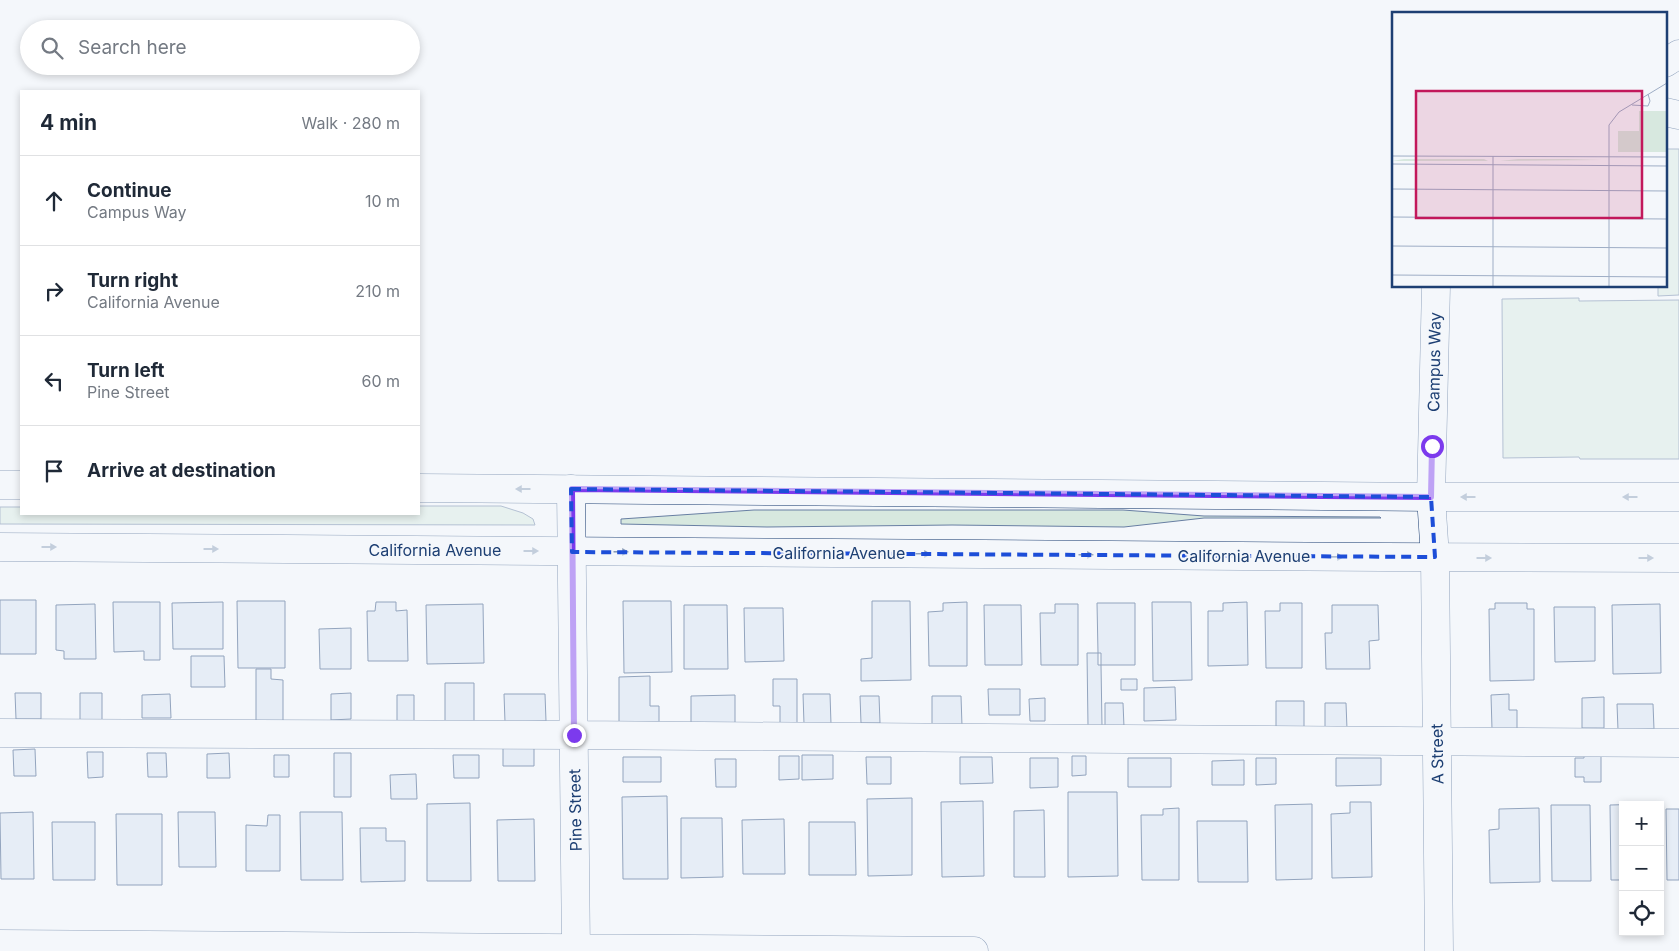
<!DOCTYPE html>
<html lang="en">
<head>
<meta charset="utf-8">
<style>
	body { margin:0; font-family:Inter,sans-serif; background:#f2f2f3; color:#1f2937 }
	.controls { position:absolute; right:15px; bottom:15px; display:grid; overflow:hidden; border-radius:0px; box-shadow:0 2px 8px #0003 }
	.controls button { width:45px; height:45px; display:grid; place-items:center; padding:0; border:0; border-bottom:1px solid #e0e1e3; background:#fff; color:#1f2937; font:25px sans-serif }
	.stop { position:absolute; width:15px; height:15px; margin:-11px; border:4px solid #7c3aed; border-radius:50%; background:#fff }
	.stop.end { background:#7c3aed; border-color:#fff; box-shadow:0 1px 5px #0008 }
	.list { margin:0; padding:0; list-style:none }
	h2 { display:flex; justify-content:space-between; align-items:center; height:65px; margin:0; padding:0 20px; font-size:21px }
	h2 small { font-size:16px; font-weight:400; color:#747a83 }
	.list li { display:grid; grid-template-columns:32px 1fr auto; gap:15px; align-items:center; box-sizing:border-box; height:90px; padding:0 20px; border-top:1px solid #e0e1e3 }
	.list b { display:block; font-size:19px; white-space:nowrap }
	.list p { margin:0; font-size:16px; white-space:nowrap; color:#747a83 }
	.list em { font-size:16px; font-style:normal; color:#747a83 }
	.icon { flex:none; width:28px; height:28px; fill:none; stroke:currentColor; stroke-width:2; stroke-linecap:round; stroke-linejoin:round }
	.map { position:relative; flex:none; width:1679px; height:951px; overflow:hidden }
	.search { position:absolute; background:#fff; box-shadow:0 2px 8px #0003; left:20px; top:20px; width:400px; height:55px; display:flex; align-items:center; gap:12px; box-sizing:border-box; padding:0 18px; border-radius:28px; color:#747a83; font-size:19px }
	.panel { position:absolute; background:#fff; box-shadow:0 2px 8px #0003; left:20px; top:90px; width:400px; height:425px; border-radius:0px }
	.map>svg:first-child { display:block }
	.green { fill:#d7e8df; stroke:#687fa3 }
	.building { fill:#d5e0f0; stroke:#1d3f73 }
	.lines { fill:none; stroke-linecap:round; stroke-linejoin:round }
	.minor-casing { stroke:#1d3f73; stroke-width:29 }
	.major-casing { stroke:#1d3f73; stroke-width:29 }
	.minor { stroke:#f4f7fb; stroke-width:28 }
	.major { stroke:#f4f7fb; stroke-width:28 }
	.oneway { fill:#889bb7 }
	.route { stroke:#7c3aed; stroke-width:6 }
	.marked { fill:none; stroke:#1d4ed8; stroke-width:4; stroke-dasharray:10 6; stroke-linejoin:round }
	.labels { text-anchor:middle; stroke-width:4; stroke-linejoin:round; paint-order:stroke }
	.street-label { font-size:16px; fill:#1d3f73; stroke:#f4f7fb }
	.inset-road { fill:none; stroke:#9eadc5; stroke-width:1 }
	.view { fill:#c2185b; fill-opacity:0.15; stroke:#c2185b; stroke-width:2.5 }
	.inset-edge { fill:none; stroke:#1d3f73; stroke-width:2.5 }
</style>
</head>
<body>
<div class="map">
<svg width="1679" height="951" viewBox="0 0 1679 951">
	<rect width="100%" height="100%" fill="#f4f7fb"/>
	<path class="green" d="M1665,149h14v146l-21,1v-10h7z
		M1579,298v3l100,-1v159h-99l-1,-2 -76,1 -1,-159z
		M419,506h82l22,7 10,6 2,6 -535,-1v-17h21v7h398z
		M754,510h369l81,6 176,1 1,1h-177l-80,9 -172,-2 -185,2 -146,-3v-5z"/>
	<path class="building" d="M0,600h36v54h-36z
		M237,601h48v67h-47z
		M623,601h48l1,71 -48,1z
		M872,601h38l1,79 -50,1v-22l11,-1z
		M113,602h47v58h-16v-9l-30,1z
		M223,602v47h-50l-1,-46z
		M376,602h20v9l11,-1 1,51h-40l-1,-50h8z
		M967,602v64h-38l-1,-54 15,-1v-8z
		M1152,602h39l1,78 -39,1z
		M1247,602l1,63 -40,1v-55h15v-8z
		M1097,603h38v62h-34v-12h-3z
		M1280,603h22v65h-36l-1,-57h15z
		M1495,603h32v6h7v71l-44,1 -1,-72h6z
		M95,604l1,55h-32v-8l-8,-1v-45z
		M483,604l1,59 -57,1 -1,-59z
		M1055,604h23v61h-37l-1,-52h15z
		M1660,604l1,69 -48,1 -1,-69z
		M684,605h43l1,64h-44z
		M984,605h37l1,60h-37z
		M1332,605h46l1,35 -10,1 1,28h-44l-1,-36h7z
		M1554,607h41v54l-40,1z
		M744,608h39l1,53 -39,1z
		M351,628v41h-31l-1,-40z
		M1087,653h11v12h3l1,61h-14z
		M191,656h33l1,31h-34z
		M256,669h15v10l12,1v44h-27z
		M650,676v30h9v16h-40v-45z
		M773,679h24v49h-17v-22h-7z
		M1121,679h16v11h-16z
		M445,683h29v42l-29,1z
		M1175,687l1,33 -32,1v-33z
		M988,689h32v26h-31z
		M15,693h26v26h-25z
		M80,693h22v28l-22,1z
		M351,693v26l-20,1v-26z
		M170,694l1,24h-29v-23z
		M504,694h41l1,27 -41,1z
		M803,694h27l1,30h-27z
		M1509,694v16h8v19h-25l-1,-34z
		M397,695h17v26h-17z
		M735,695v29h-44v-28z
		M860,696h19l1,27h-19z
		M932,696h29l1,30h-30z
		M1604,697v31h-22v-30z
		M1045,698v23h-15l-1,-22z
		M1276,701h28v28h-28z
		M1105,703h18l1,24h-19z
		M1325,703h21l1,26h-22z
		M1617,704h36l1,25 -36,1z
		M503,747h31v19h-31z
		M35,749l1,27h-22l-1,-26z
		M87,752h16v25l-15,1z
		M147,753h19l1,24h-19z
		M229,753l1,25h-23v-24z
		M334,753h17v44h-17z
		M274,755h15v22h-15z
		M453,755h26v23h-25z
		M802,755h31v24l-31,1z
		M1584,755h17v27h-17v-5h-9v-19h9z
		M779,756h20v23l-20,1z
		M1072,756h14v19l-14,1z
		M623,757h38v25h-38z
		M866,757h25v27h-24z
		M960,757h32l1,26 -33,1z
		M1030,758h28v29l-28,1z
		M1128,758h43v29h-43z
		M1256,758h20v26l-20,1z
		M1336,758h45v27l-45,1z
		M715,759h21v28h-20z
		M1244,760v25h-32v-24z
		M416,774l1,25h-26l-1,-24z
		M1068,792h49l1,84 -50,1z
		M667,796l1,83h-45l-1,-82z
		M912,798v77l-44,1 -1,-77z
		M983,801l1,75 -42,1 -1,-75z
		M1350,802h21l1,75 -40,1 -1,-64 19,-1z
		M470,803l1,78h-44v-77z
		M1312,804v75l-36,1 -1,-75z
		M1651,804l-28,1v75h-12l-1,-75z
		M1551,805h39l1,76h-39z
		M1179,808v72h-37l-1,-65h22v-6z
		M1539,808l1,74 -50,1 -1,-53 10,-1v-20z
		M1666,809h13v71h-12z
		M1044,810l1,67h-31v-66z
		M33,812l1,67h-33l-1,-66z
		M178,812h37l1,55h-37z
		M300,812h42l1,68h-42z
		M116,814h46v71h-45z
		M268,815h12v56h-34v-46l21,1z
		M681,818h41l1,59 -42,1z
		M534,819l1,62h-37l-1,-61z
		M784,819l1,55h-42l-1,-54z
		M1197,821h50l1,61h-50z
		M52,822h43v58h-42z
		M809,822h46l1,53h-47z
		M360,828h26v13h19v40l-44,1z"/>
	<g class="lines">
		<defs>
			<path id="minor" d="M1665,63l14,-9
				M1665,112l14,3
				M1436,286l-5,211 4,60 4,394
				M571,489l5,462
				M0,733l574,2 1105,8
				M0,944l974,7"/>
			<path id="major" d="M0,485h21
				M419,488l1012,9h248
				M0,547l1382,10 297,1"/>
		</defs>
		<use href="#minor" class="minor-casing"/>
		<use href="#major" class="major-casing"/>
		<use href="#minor" class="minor"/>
		<use href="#major" class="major"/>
	</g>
	<defs><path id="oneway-solid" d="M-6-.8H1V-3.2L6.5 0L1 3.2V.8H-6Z" transform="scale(1.25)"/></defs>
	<g class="oneway">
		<use href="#oneway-solid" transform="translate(523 489) rotate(-180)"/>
		<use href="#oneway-solid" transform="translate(1468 497) rotate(180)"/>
		<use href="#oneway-solid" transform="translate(1630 497) rotate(-180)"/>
		<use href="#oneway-solid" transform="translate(49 547)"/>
		<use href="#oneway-solid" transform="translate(211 549)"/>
		<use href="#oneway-solid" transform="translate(531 551)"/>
		<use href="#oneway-solid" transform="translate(621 552)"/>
		<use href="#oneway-solid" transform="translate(923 554)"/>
		<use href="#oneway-solid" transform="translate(1086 555)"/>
		<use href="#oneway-solid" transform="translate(1336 557)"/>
		<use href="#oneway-solid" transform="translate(1484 558)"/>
		<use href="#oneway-solid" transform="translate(1646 558)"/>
	</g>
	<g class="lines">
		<path class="route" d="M574,735l-2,-246 859,8 1,-51"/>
	</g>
	<path d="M0 0H1679V951H0ZM571,489l860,8 4,60 -863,-5z" fill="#f4f7fb" fill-opacity=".55" fill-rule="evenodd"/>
	<path class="marked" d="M571,489l860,8 4,60 -863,-5z"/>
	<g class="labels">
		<g class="street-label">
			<text transform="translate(1434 362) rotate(-89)" y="6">Campus Way</text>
			<text x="435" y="556">California Avenue</text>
			<text x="839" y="559">California Avenue</text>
			<text x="1244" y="562">California Avenue</text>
			<text transform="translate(1437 754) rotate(-91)" y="6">A Street</text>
			<text transform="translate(575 810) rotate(-91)" y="6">Pine Street</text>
		</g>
	</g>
	<g transform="translate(1392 12)">
		<rect width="275" height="275" fill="#f4f7fb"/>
		<path d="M247,99h28v41h-49v-21h21zM12,147h80l4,2h-96zM126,147h49l35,1 -102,1z" fill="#d7e8df"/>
		<path class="inset-road" d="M240,93l16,1 2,-5 -2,-7M0,144l275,1M101,144v131M0,152l275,2M0,177l275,2M0,205l275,2M0,234l275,2M0,263l275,2M217,275v-162l10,-13 48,-29"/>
		<path class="view" d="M24,79h226v127h-226z"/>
		<rect width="275" height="275" class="inset-edge"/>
	</g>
</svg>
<div class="controls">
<button>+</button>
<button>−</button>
<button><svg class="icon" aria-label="locate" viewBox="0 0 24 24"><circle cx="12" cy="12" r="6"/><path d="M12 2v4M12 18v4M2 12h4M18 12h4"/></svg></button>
</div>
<div class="stop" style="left:1432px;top:446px"></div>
<div class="stop end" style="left:574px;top:735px"></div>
<div class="search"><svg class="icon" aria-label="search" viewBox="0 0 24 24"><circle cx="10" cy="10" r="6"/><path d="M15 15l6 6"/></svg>Search here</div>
<section class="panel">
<h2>4 min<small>Walk · 280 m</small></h2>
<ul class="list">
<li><svg class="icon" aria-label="ahead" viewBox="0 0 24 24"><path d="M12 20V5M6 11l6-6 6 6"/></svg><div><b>Continue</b><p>Campus Way</p></div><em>10 m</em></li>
<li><svg class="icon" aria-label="right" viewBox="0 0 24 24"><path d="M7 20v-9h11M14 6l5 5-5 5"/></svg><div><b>Turn right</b><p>California Avenue</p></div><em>210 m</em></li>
<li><svg class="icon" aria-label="left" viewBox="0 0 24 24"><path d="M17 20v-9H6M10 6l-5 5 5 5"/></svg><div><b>Turn left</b><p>Pine Street</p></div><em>60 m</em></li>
<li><svg class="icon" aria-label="arrive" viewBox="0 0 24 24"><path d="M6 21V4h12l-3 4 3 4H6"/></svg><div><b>Arrive at destination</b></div></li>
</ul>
</section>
</div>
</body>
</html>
